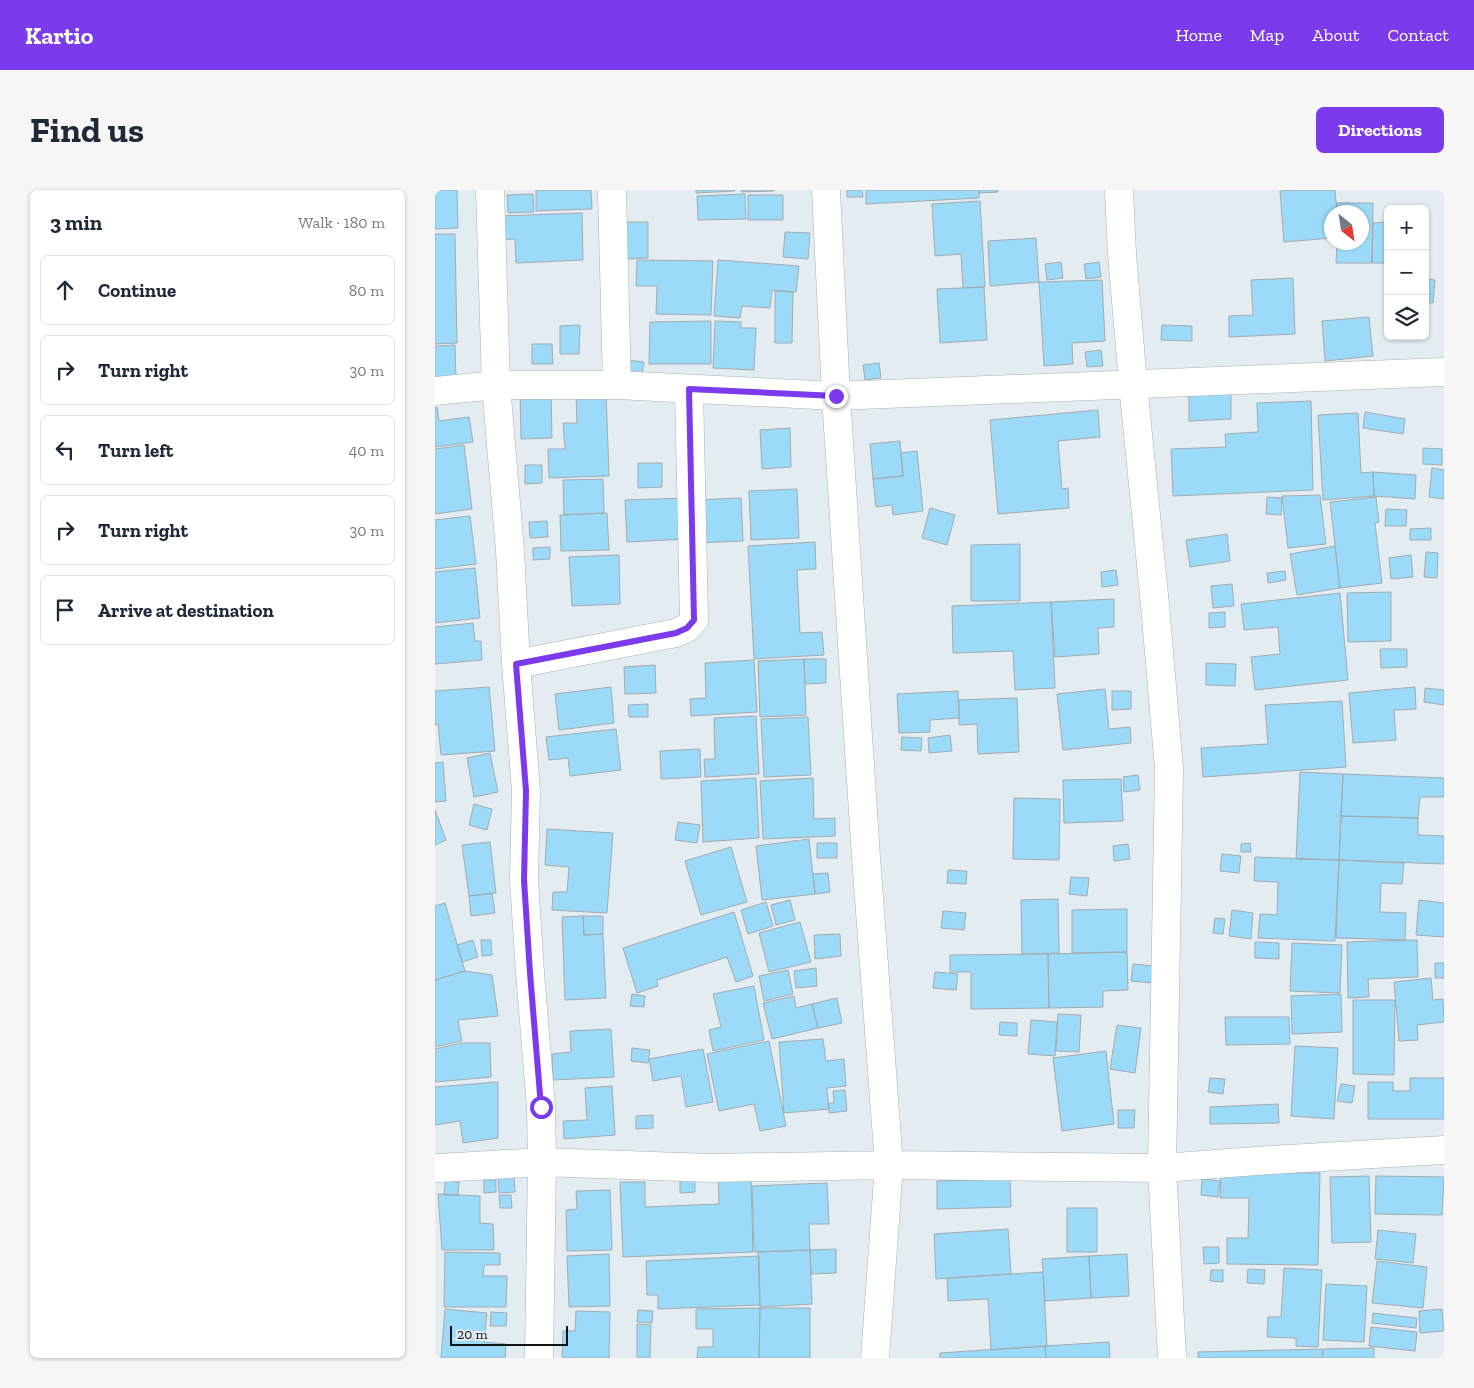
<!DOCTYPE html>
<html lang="en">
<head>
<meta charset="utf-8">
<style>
	body { margin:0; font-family:"Zilla Slab",serif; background:#f6f6f7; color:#1f2937 }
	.controls { position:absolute; right:15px; top:15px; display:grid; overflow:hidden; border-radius:8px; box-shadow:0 1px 4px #0004 }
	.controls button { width:45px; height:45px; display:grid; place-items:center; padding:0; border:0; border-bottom:1px solid #e0e1e3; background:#fff; color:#1f2937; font:25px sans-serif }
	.compass { position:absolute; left:889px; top:15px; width:45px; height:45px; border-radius:50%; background:#fff; box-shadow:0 1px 4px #0004; rotate:150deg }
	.scale { position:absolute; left:15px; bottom:12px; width:118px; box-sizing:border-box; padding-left:5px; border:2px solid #111416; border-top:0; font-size:14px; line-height:18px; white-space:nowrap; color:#111416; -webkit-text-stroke:4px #e3ecf1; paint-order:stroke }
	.stop { position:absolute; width:15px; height:15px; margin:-11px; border:4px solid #7c3aed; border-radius:50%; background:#fff }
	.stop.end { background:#7c3aed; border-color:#fff; box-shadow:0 1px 5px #0008 }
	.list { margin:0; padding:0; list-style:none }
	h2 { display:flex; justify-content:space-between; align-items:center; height:65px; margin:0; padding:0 20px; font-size:21px }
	h2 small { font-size:16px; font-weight:400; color:#747a83 }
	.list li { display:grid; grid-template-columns:32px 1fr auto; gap:15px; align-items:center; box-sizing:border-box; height:70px; margin:0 10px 10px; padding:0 10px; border:1px solid #e0e1e3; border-radius:8px }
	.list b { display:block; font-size:19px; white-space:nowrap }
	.list em { font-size:16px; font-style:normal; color:#747a83 }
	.icon { flex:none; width:28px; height:28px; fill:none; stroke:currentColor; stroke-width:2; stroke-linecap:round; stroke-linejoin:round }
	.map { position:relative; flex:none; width:1009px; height:1168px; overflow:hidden; border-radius:8px }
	header { display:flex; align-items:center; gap:30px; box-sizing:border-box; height:70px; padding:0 25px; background:#7c3aed; color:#fff }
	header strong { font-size:24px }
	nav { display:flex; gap:28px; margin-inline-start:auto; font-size:18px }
	.intro { display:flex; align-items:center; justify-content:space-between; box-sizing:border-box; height:120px; padding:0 30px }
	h1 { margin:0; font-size:35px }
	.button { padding:12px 22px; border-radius:8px; background:#7c3aed; color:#fff; font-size:18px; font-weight:700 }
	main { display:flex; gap:30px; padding:0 30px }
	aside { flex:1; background:#fff; border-radius:8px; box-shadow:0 1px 4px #0004 }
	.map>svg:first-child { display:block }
	.building { fill:#9bdbf9; stroke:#a3abaf }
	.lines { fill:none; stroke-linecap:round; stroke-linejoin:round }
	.minor-casing { stroke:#a9b2b6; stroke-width:29 }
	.minor { stroke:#fff; stroke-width:28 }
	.route { stroke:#7c3aed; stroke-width:6 }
</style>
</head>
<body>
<header>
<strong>Kartio</strong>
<nav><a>Home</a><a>Map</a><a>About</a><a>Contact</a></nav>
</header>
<div class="intro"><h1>Find us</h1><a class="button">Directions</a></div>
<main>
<aside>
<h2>3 min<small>Walk · 180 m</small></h2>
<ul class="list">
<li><svg class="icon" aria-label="ahead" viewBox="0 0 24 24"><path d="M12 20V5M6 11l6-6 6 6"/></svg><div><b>Continue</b></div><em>80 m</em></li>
<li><svg class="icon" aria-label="right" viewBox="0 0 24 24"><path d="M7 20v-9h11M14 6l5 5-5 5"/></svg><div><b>Turn right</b></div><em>30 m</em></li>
<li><svg class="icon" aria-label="left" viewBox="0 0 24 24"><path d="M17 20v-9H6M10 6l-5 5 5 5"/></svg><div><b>Turn left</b></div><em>40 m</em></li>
<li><svg class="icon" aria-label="right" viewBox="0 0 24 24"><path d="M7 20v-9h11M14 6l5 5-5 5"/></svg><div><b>Turn right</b></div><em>30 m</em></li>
<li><svg class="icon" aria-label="arrive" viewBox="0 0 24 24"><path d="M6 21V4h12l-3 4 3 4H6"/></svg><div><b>Arrive at destination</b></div></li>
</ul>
</aside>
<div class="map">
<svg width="1009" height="1168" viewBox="0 0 1009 1168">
	<rect width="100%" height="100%" fill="#e3ecf1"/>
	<path class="building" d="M0,0h22l1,38 -23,1z
		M101,0h55l1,19 -56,2z
		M261,0h39v1l-39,2z
		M306,0h33v1l-33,1z
		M412,0h15l1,7h-16z
		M431,0h113v8l-113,6z
		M544,0h19v2l-19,1z
		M859,0h41l2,22h-6v26l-47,4 -4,-51z
		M98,4l1,18 -26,1 -1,-18z
		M310,4l1,25 -48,1 -1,-24z
		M313,5h35v25h-35z
		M545,11l5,86 -22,1 -2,-34 -26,2 -3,-52z
		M902,13h36l-1,60h-36l1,-21h24v-30h-24z
		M147,23l1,47 -67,3 -1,-24 -17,1 -1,-24z
		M990,31h2v40l-2,1z
		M186,32h27v36l-21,1v-17h-6z
		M953,32v41h-16l1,-40z
		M350,42l25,1 -2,26 -25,-2z
		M0,44h20l2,109 -22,1z
		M601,48l3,44 -49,4 -2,-45z
		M202,70l76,1 -2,54 -55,-1 1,-28h-21z
		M283,70l81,6 -3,26 -24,-2 -2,18 -28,-2 -2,12 -26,-2z
		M626,72l2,16 -16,2 -2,-16z
		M664,72l2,15 -15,2 -2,-15z
		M858,88l2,56 -66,3v-21l24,-1 -2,-35z
		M990,89l10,1 -2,23h-8z
		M667,90l3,61 -33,2 1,21 -29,2 -5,-84z
		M549,97l3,53 -47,3 -3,-54z
		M340,101l18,1 -1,51h-17z
		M934,127l4,39 -48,5 -3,-40z
		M276,131v43h-62l1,-42z
		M280,131l26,1v6h15l-2,42 -41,-2z
		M145,135l-1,29h-19v-28z
		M727,135l30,1v15l-31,-1z
		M97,154h20l1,20h-21z
		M20,155l1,34h-21v-33z
		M666,160l2,16 -16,1 -2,-15z
		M192,170l17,2 -2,12 -16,-2z
		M444,173l2,15 -16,2 -2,-15z
		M116,201l1,47 -31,1 -1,-47z
		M171,202l3,84 -60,2 -1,-29h17l-2,-26h14l-1,-30z
		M796,204v25l-42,2v-26z
		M876,211l2,89 -140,6 -2,-47 55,-2 -1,-13 33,-2 -1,-29z
		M2,217l2,14 30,-4 4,25 -38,5v-39z
		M663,220l2,27 -42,4 4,48 6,-1 1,20 -71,6 -8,-94z
		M930,222l40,7 -2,15 -40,-6z
		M923,223l3,60 12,-1 1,24 -51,4 -5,-85z
		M355,238l1,39 -29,2 -2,-39z
		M465,251l3,35 -30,3 -3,-35z
		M29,255l8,64 -37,5v-65z
		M988,258l19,1v16l-19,-1z
		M482,261l6,60 -30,4 -1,-10 -16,2 -3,-28 30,-3 -2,-23z
		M203,273h24v24l-24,1z
		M90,275h17v18l-17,1z
		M997,278l12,2v29l-15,-2z
		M938,282l43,3 -1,24 -41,-3z
		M168,289l1,34 -40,2 -1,-35z
		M362,299l2,49 -48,2 -2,-49z
		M885,305l6,49 -38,4 -6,-52z
		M832,307l15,1 -1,17 -15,-1z
		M941,307l3,25 -4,1 7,60 -42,5 -10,-86z
		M252,308l1,41 -61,3 -2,-42z
		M306,308l2,43 -47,2 -2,-43z
		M495,318l25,7 -8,30 -25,-7z
		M951,319l21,1 -1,16h-21z
		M172,323l2,37 -48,1 -1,-36z
		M35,326l6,48 -41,5v-49z
		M112,331l1,16 -18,1 -1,-16z
		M996,338v12h-21v-11z
		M792,344l3,27 -40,6 -4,-27z
		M380,352l1,27 -19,1 3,63 22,-1 2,23 -70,4 -6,-113z
		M585,354v57h-49v-56z
		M900,356l5,42 -43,7 -7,-41z
		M115,357v12l-17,1v-12z
		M991,362l12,1 -1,25 -13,-1z
		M184,365l1,49 -48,2 -3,-49z
		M976,365l2,22 -22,2 -2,-21z
		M40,378l5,50 -45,5v-51z
		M681,380l2,15 -16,2 -1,-15z
		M850,381l1,9 -18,3 -1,-10z
		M797,394l2,22 -21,2 -2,-22z
		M956,402v49l-43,1 -1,-49z
		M905,403l8,87 -93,10 -4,-33 29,-3 -2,-27 -34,3 -3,-26z
		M679,409v28l-16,1 1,26 -44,3 -4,-55z
		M616,412l4,86 -40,2 -2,-39 -60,2 -1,-47z
		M790,422v15l-16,1v-15z
		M38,433l2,18h6l1,19 -47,4v-37z
		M945,459h27v18l-26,1z
		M369,469l2,56 -46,2 -2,-56z
		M369,469h22v24l-21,1z
		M319,470l3,52 -66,4 -1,-17 16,-1 -1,-35z
		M771,473l30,1 -1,22 -29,-1z
		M220,475l1,28 -31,1 -1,-27z
		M54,497l6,64 -54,4 -3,-31 -3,1v-34z
		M176,497l3,36 -55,7 -4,-36z
		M980,497l1,22 -22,1 2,30 -43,3 -4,-50z
		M990,498l19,2v15l-20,-3z
		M670,499l4,40 21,-2 1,16 -68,7 -6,-56z
		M523,501l1,27 -29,2v12l-31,1 -2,-39z
		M677,501h19v18l-19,1z
		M582,508l2,54 -41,2 -1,-30 -18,1v-25z
		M907,511l4,66 -143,10 -2,-29 67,-4 -3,-39z
		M213,514v13h-19l-1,-12z
		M321,526l3,58 -54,3 -1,-18h11l-1,-41z
		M373,527l3,58 -47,2 -3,-58z
		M181,539l5,41 -51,6 -2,-18 -19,2 -3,-23z
		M515,545l2,16 -23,2 -1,-15z
		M467,547l20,1 -1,13 -20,-1z
		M265,559l1,28 -40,2 -1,-28z
		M55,563l8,39 -24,5 -7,-39z
		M8,572l3,39 -11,1v-39z
		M865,582l43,2 -4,86 -43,-1z
		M908,584l101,4v19h-24l-2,21 -77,-2z
		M703,585l2,15 -16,2 -1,-15z
		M321,588l3,60 -56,4 -2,-61z
		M378,588l1,41 21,-1v18l-72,3 -3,-58z
		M686,589l2,42 -59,2 -1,-43z
		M579,608l46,1 -1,61 -46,-1z
		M39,614l18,5 -5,21 -18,-5z
		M0,620l11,30 -11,5z
		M906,626l77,2v17l26,1v28l-105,-4z
		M243,632l22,3 -3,18 -22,-3z
		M112,639l66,4 -6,80 -55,-3 1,-18h14l2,-25 -24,-2z
		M374,649l6,55 -53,6 -6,-54z
		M55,652l6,51 -27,3 -7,-51z
		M382,653h20v15h-20z
		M815,653l1,9h-10v-8z
		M693,654l2,15 -16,2 -1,-15z
		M296,657l16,55 -46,13 -16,-54z
		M787,664l19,2 -2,17 -19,-2z
		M820,667l84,3 -4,81 -77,-3 2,-24 17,1 1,-33 -24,-1z
		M904,670l65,3 -2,21 -21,-1 -1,29 26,1 -1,27 -69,-2z
		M513,680l19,1 -1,13 -19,-1z
		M393,683l2,19 -15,2 -2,-20z
		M636,687l18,1 -2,18 -18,-2z
		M57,703l3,20 -24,3 -2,-20z
		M623,709l1,54 -37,1 -1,-54z
		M355,710l5,20 -19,5 -5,-20z
		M984,710l25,3v34l-28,-2z
		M331,712l7,24 -25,8 -7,-24z
		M10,713l20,68 -30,9v-74z
		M692,719v43l-55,1v-43z
		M797,720l21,3 -2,26 -22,-3z
		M508,721l23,2 -2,17 -23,-2z
		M299,722l19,64 -17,6 -9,-25 -70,23 1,6 -21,7 -14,-45z
		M148,726l1,19 19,-1 3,64 -41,2 -3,-83z
		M148,726h20v18l-19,1z
		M780,728l10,1 -2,15 -10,-1z
		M365,732l11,40 -42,10 -10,-39z
		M405,744l1,22 -26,3 -1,-24z
		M38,750l5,17 -16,5 -5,-17z
		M46,750h10l1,15 -10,1z
		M982,750l1,37 -50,2 1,18 -21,1 -1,-56z
		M820,752l24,1v16l-24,-1z
		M857,753l50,2 -2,48 -50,-2z
		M692,762l1,38 -25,1v16l-54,1 -1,-54z
		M613,764l1,54 -78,1v-37h-21v-17z
		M1000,773h9v15h-9z
		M698,774l22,2 -1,17 -23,-2z
		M381,778l1,18 -21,2 -2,-17z
		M353,780l5,24 -29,7 -5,-25z
		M30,781l27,4 6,41 -40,4 4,21 -27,6v-67z
		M500,782l23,2 -2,16 -23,-2z
		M996,788l2,22 10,-1 1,23 -27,3 1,15 -19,1 -5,-59z
		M319,796l10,54 -51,11 -4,-21 12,-3 -8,-33z
		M197,804l13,2 -1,11 -14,-1z
		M906,804l1,38 -50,2 -1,-38z
		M359,806l2,12 16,-4 6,24 -46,11 -9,-36z
		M402,808l5,25 -24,5 -6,-24z
		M918,810h42l-1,75 -41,-1z
		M623,824l23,1 -2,37 -23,-1z
		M790,827h64l1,27 -64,1z
		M596,830l26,2 -2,34 -27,-2z
		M565,832l17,1v13l-18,-1z
		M682,835l24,3 -6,45 -25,-4z
		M176,839l3,48 -61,3 -1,-26 19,-2 -1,-21z
		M388,849l3,22 18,-2 2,27 -19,2 2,21 -45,4 -5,-71z
		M334,851l17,85 -26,5 -6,-27 -35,7 -12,-57z
		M27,853h28l1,34 -56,5v-33z
		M860,856l43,2 -4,71 -43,-3z
		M197,858l18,2 -2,13 -17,-2z
		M268,859l10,53 -27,5 -5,-31 -28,5 -4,-22z
		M671,861l8,73 -52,7 -9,-73z
		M775,888l15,1 -2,15 -15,-2z
		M975,888h34v41h-76v-37h25v9h17z
		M63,892v56l-35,5 -3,-22 -25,4v-38z
		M906,894l14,2 -3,17 -15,-2z
		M177,896l3,49 -51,4 -1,-18 24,-1 -2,-32z
		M410,900l2,21 -18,2 -1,-10h6l-1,-12z
		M843,914l1,19 -69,1v-17z
		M683,920h17l-1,18h-16z
		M218,925v13l-17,1v-13z
		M786,982l99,1 -2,92 -91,-1v-26h21l1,-40h-29z
		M79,985l1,17 -16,1 -1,-17z
		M316,986l2,76 -130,5 -3,-75h25v25l74,-3 -1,-27z
		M934,986l2,66 -39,1 -2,-66z
		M941,986l68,1 -2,38 -67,-1z
		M260,989v13l-15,1v-13z
		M575,989l1,28 -74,2v-28z
		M767,989l18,2 -2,16 -17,-2z
		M49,990h12v12l-12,1z
		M10,991l14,1 -1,13h-14z
		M392,993l2,41h-20l1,26 -56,2 -2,-66z
		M175,1000l2,60 -45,1 -1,-41 11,-1 -1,-18z
		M3,1004l42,2v27l13,1 1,26h-52z
		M64,1005h12l1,13h-12z
		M632,1018h30v44h-30z
		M573,1039l3,45 -75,5 -2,-45z
		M943,1040l38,4 -3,29 -38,-4z
		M768,1057h16v16l-15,1z
		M401,1059v24l-25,1 -1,-24z
		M375,1060l2,54 -52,3 -2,-55z
		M10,1062l55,1v12h-16l-1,11h24l-1,31h-62z
		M174,1064l1,52 -41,1 -2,-51z
		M692,1064l2,42 -38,2 -2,-42z
		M324,1066l1,49 -102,4v-14h-11l-1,-34z
		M654,1066l2,42 -46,3 -3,-42z
		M942,1071l50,6 -4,41 -51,-5z
		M849,1078l38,2 -4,77 -22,-1v-8l-29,-1 1,-20h13z
		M813,1079l17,1 -1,14 -17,-1z
		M776,1080h12v12l-13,-1z
		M608,1082l4,74 -56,4 -3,-51 -40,2 -1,-23z
		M891,1094l41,2 -3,56 -41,-2z
		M325,1118h50v50h-51z
		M325,1118l-1,50h-62l1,-11h15v-18h-17v-20z
		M10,1119l42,4 -3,29 22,2 -1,14h-64z
		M1007,1119l2,22 -24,2 -1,-22z
		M203,1120l15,1 -1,12 -15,-1z
		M141,1121l34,1 -1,46h-47l1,-27h12z
		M56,1122l16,1 -1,13h-16z
		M938,1123l44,5 -1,10 -44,-5z
		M202,1134l14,1 -1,33h-13z
		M936,1137l46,5 -2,19 -46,-5z
		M674,1152l1,16h-64l-1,-12z
		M610,1156l1,12h-106v-5z
		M939,1158v10h-51v-9z
		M887,1159v9h-124v-6z"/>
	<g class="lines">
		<defs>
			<path id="minor" d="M55,0l6,195 14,166 6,113 10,127 -2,89 6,93 11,134 1,55 -3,196
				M177,0l5,195
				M391,0l10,206 30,462 23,307 -14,193
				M684,0l3,64 11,130 22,221 14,164 -7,399 10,190
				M0,201l61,-6h121l219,11 608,-24
				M81,474l160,-31 11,-5 7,-8 -5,-231
				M4,978l103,-6 168,6 179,-3 273,3 108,-8 174,-10"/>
		</defs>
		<use href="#minor" class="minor-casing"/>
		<use href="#minor" class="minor"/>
	</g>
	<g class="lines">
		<path class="route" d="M106,917l-11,-134 -6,-93 2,-89 -10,-127 160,-31 11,-5 7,-8 -5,-231 147,7"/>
	</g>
</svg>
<div class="controls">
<button>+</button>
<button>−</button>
<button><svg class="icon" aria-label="layers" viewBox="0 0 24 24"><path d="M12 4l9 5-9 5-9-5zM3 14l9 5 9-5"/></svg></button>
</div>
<svg class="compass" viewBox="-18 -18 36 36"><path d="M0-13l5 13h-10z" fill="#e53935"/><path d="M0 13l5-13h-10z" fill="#747a83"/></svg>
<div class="scale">20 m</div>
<div class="stop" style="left:106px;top:917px"></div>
<div class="stop end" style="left:401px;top:206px"></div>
</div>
</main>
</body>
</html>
